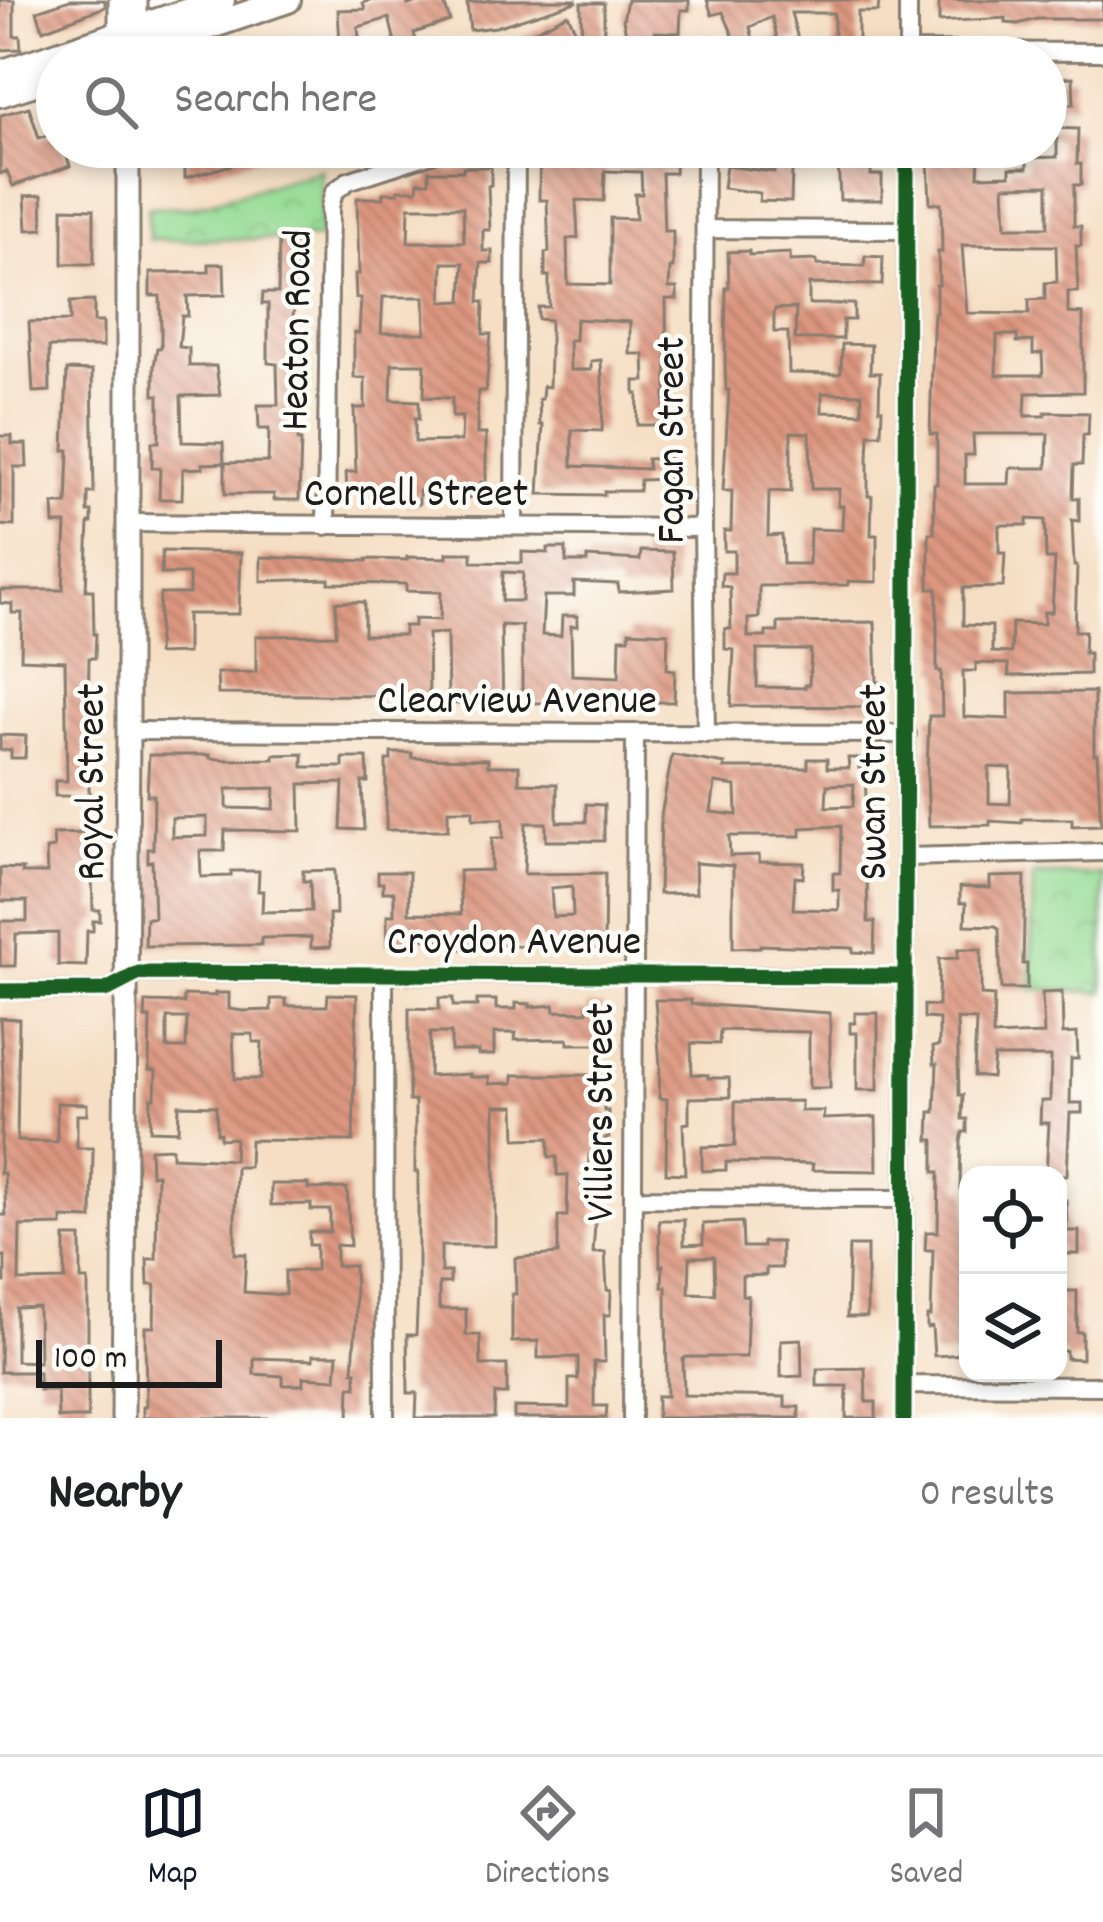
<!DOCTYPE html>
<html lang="en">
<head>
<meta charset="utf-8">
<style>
	body { margin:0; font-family:Dekko,sans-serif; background:#f6f6f6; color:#202124 }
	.controls { position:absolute; right:36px; bottom:36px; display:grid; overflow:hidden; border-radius:24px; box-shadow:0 6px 18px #0003 }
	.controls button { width:108px; height:108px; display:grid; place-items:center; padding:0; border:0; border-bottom:3px solid #e0e0e0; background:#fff; color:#202124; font:60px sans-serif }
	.scale { position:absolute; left:36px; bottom:30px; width:186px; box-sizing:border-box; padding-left:12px; border:6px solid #1c1c1c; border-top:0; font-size:33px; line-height:42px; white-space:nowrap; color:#1c1c1c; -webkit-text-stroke:9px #fdfcf7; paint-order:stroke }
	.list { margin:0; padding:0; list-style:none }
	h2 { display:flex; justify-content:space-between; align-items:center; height:156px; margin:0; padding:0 48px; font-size:51px }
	h2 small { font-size:39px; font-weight:400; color:#757577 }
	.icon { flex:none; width:66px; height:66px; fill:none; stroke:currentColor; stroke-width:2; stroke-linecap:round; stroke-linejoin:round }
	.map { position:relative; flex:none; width:1103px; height:1418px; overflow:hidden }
	.search { position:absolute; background:#fff; box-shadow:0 6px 18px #0003; left:36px; right:36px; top:36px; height:132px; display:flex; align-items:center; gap:30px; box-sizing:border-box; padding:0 42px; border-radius:66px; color:#757577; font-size:45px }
	.sheet { height:336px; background:#fff }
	nav { display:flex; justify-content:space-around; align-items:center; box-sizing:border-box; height:168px; border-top:3px solid #e0e0e0; background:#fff; font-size:33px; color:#757577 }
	nav a { display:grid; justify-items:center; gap:6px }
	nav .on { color:#111827 }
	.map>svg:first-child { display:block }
	.park { fill:url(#park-crowns); stroke:#597c58; stroke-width:3 }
	.building { fill:url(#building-back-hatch); fill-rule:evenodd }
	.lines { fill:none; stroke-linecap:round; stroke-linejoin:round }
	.minor-casing { stroke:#887d70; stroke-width:22 }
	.major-casing { stroke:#887d70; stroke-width:27 }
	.highway-casing { stroke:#887d70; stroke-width:30 }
	.minor { stroke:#fff; stroke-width:16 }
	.major { stroke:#fff; stroke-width:21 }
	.highway { stroke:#fff; stroke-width:24 }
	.cycleway-casing { stroke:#fdfcf7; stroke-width:22 }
	.cycleway { stroke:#1b5e20; stroke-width:15 }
	.labels { text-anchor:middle; stroke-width:9; stroke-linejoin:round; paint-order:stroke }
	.street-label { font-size:42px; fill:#1c1c1c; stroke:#fdfcf7 }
</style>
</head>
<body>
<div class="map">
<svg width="1103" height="1418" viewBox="0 0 1103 1418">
	<defs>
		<pattern id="park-crowns" width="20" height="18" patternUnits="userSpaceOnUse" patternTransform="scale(3)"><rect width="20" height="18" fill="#96dc95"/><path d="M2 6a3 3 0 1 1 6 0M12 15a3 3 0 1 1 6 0" fill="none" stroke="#81bc80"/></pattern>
		<pattern id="building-back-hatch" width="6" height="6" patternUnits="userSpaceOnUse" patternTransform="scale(3)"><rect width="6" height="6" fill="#dd9780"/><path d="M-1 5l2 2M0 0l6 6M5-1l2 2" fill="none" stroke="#b27a68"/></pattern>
	</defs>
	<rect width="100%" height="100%" fill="#fdfcf7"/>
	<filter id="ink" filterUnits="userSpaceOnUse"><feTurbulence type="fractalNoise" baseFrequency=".00833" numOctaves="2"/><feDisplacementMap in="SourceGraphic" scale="24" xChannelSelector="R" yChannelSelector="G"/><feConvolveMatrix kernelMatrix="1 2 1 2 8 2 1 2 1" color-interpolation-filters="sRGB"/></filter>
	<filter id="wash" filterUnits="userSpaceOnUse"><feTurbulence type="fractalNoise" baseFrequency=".004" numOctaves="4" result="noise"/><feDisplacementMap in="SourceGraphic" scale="48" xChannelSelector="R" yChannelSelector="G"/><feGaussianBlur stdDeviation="2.7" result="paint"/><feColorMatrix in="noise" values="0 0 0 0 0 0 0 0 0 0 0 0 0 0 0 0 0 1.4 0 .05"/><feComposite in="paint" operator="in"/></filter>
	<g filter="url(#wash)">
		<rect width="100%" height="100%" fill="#f5dec3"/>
		<path class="park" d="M321,170l1,68 -173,2 -1,-33h45z
			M1033,875h70v117l-72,-3z"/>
		<g id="blocks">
			<path class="building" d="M0,0h14v36h6l1,13 -21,1z
				M70,0h35v7l-62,23 -6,-19z
				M372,0h35l1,5 15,-5h20l7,21 -36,12 6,24h-21l-10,-39 -31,9 1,10 -6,1 6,19h-22l-3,-12 6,-1 -2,-34 27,-1 -2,-6z
				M493,0h83v2l-80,25 -26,3 -3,-27z
				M627,0h62v10h-8l-1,23 -25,-1 -1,22 -30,3 -2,-23h4l-3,-14z
				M707,0h172l-1,12h-20v38h-24v-37h-43l7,26 -11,3 3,13 -54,2 -3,-11 4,-1 -14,-33 -11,3zM772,17l5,21 -23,5 -4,-16z
				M939,0h164l-1,19h-65l-19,5 -12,-1v-5l-67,4z
				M581,3h23v54h-22z
				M568,14l12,27 -33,8 -2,-10 -29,15 -6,-11z
				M1073,77l1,27h-28v-26z
				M29,107l10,31 18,-5v14h7l6,19 -57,20 -6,-15 -7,3v-56l1,-3z
				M1046,128l32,1 -1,35h4v21h-7v41h7v20h-5l2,46h-10v21l15,1v78l-57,1 -1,23h20v-4l44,1 -1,22h-5l-1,30h-8l-1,33h6v23l-7,-1 2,46h3l-2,65h10l-1,22h5v21l-80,2 -1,-12 -32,-1v8h-13l1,46 45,2v-26l85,-1v62h3l4,71 -29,1v-7h-50v4l-32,-2v4l-61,1 -2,-51 2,-59h13l-1,-45h-4v-82h-8v-56h5v-49h3v-50h-7l3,-102 1,-19h2v-28h3l-1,-33h4l-1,-49h-11l-2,-42h11v-14h22v10l18,1 -1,18 32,-1v-7h17v-10l30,-1v-18l-11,-1zM1048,185v42h-42l-2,-41zM962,245l94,1 1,36 -12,1v16l-16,1v14l-62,-1zM997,335h20v7l16,-1v13l9,-1 1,22h-47zM973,434h75l-1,34h-37l-1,16h-44v-29h9zM1027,519l18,1 1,39h9l-3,53h-8v12l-32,-1 -1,30 -19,-1v-26l-29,-1v-37l40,-1 2,-34h-6v-28h28zM989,767l22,1 -1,36 -21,-1z
				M185,147h99l1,3 -100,28z
				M540,147h63v4l73,3 -1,19h-13l2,58h9v37h-3l-1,20h8v11h-11l1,94h-2l-1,32h-27l1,-31h-3v-13h10l-1,-27h-14v-32l-54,-3 -1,21h-6l1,30h21v-9l10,-1 2,40 -1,31 -30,-1v36l76,3 -1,-10 20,-1 1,21 -28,1 -1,11h-35v4l-65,-1 4,-69h-3l-1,-26h3l1,-13 6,1 1,-34v-33l-12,-1v-12h11v-31h-4v-23l4,-1 -2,-52h-8zM605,171l36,1 1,22h-7l1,25 -26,-1v67l-42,-1 -1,-45 11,-1 -2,-38 28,1z
				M774,147h50v11h-5v12l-27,1 -1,31 -32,-1 1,-8 -37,-5 3,-22 48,6z
				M849,147h22v28h11v25h-42l-2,-42h12z
				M463,167h28v18l-3,1 2,44h-7v21h9v12h-11l-2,39h5l-1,32h8l-5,57h-8l-1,43h9v48h-5l1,15 -23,1v-6l-40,-1v13h-13v-10l-13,1v-4l-46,1 -1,-20h10l-2,-64h11v-30h-11v-45h5l2,-35h-5l-1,-24h4l-2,-76h26v-5h15v-3h19l1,-8h11v-11h34zM409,207h54l1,35h-56zM443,263h21l-2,38 -20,1zM383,297h41l1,36h-44zM392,364h33l-1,33 28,1v19h10l-1,24 -46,1v-24l4,1v-18l-28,-1z
				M42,195l1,34 -16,1 -2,-34z
				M63,208l31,1v55h-31z
				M279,235h18l-5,104h4l-1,66h3v36h3l-2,59h-25v-6h-49v-31l43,-1 1,-33h-10l-1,-24h20l-1,-41 -9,-1v-59h-6l1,-11h15z
				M749,251v4l41,-2v8l26,-1 1,5 47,1 1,-10 18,1 -1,28 -73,-1v20h45v16h-11v19h-48l1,-31 -21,1 -1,3v20h14l1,41 49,1 3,-2 1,-28 29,1 -1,28h10l-1,36h3l-1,25h-12l-1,24v38h4l-1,39h6v47l-29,-1v4l-89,1v32l-11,1v18h18v-5h12v-9l97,-1 2,60h3l1,25 -150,-1 3,-56 -9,-1v-20h6l-1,-42 -9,-1 1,-13h12v-22h-10v-20h7l1,-40h-9l6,-101h-3l-1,-27 1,-75h3l-1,-36zM822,393l40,1v19l-40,-1zM791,432l19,1 1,56h28l-1,17h5l-1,24 -32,-1 -1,35h-26l-1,-29 -14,1 1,-45 22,1zM757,650h54l-2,35h-4v3l-48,-1z
				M209,264h15l1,31 -38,1 1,20h-6l-3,31 10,1v18h27l4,29 -39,1 1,46 41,1 1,20 -22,1 1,4 -20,1 -1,30h-23l1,-31h-8v-26h7v-47h-5v-29l3,-18h4v-20l-1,-32h-10v-23l59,-1z
				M94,301v21h9v25h-54l1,44 -17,1 -4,-70 41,-1v-19z
				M67,370l25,1 2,122h-6v19h4v11h-3l-3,67h7l1,44h2l-1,24h-6l-1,63h-2l-1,41h4v34h-34v-15h12l-2,-120 -44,-2 1,-46h-10v-9l-12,-1v-13h63l3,-66h-12l-1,-20h14l2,-54h-5z
				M0,436h12v8h14l1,23h-13v59l-14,-1z
				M548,548h18v14h21v-5l53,3 1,-9 32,1 1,37 -55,3 -1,-8 -44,-2v14h-30l-2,39 19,1 1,-20h15v10h-6l1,49 47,2 1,-39h9v-7l39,2 -1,36 8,1 -1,32h-55v-3l-48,-1 -1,7 -48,-3v-76l-21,-1 2,77 -55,2 -1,-71 -19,1 1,68h-28v-6l-183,-2 -1,-21 39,-1v-36l80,-1v-33h28v33h40v-9h10v-7l26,1 1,-28 -35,-1v-7l-77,-1v-4l-68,2v-24l106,4v-2l40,1v-3l40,1v-5h25v9l50,1v-11l26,1zM503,572l20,1 -1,28h-20z
				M162,551l79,2 -2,61h-52v39l-30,1 3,-60h29v-20h-28z
				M0,735l26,1 -1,22h-14v-8h-11z
				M391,753h21v5l76,1v7h31v17l38,1v38h29v-18l18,1v36h-58v-18h-20l-2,51 81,-1 -1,77h-27v-7l-47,4 -42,-3v3l-26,2v-10l-51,-1v6h-24v-29h7v-23h-11v-9h-5v-11h31v41l52,1 -2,-43 32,-1 1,-32h11v-19h-30v-9h-25v20h-62v-70h5zM572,886l1,30 -20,1 -2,-29z
				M303,754v13h40v-9h24l1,24h-6l2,48 -23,-1 2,-46 -43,1 1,47 -76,-1 -1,21h-24l1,26 30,-1v-5h28l-1,20h5l-1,21 49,-1 -1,-30h-7v-10l32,-1 1,44h-7l1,33 -19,1v-11l-50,1v7l-116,1 1,-28h8l-2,-57 -4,1v-13h5l1,-54h-7l2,-40h61v3l18,2 46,-1v-4zM275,788l-1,21 -47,-1v-19zM207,817v19l-35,1v-19z
				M672,755l53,9 -1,4h84v-9h19v9h22l-1,-10h11v10h6l1,33 5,1 -4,71 1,49h7l-1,31 -21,-1v-4l-93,-3v2l-27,1v-82l-38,-3 1,30 -37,1 2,-78zM715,783l21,3 1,29 -26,-3zM854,784l-1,22 -27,1 1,-22zM841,826l-1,47h-7v17h6v20l-46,-1 2,-32 8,1 1,-15 -45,-1v-7l-29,1 -1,-20h72v-8z
				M91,833l2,77h7v11h-7v10h-6l-1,35 -28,-1v-32l-42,1 -1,32h-15v-45h27v-20h-27v-33l23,1 -1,4h25l-1,-24 8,-1 -1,-14z
				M1025,876l-2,88h4v25h-26l-2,-60 -3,-3 -31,-1 1,-22h-6v-16l30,1v-11z
				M958,949h23v46l13,1 -1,40 51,-2 -2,-41 20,-1 1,42 14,-1 1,26h-7l-1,44h12v10h-12l-3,62h-21l3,-52h-9l1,-22h9l1,-44h-57l-2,21 -18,-2 2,-56 -19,-1 2,76h4l-1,24h5v13h-4l-2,9 -1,48h8l-2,165 -32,2 -2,-29 -5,1v-12h4l2,-66h-8l1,-18h12l1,-60h-5v-32h-5l1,-28h5l2,-48h-3l-1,-17 6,-1v-27l-15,-1v-13l14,1 1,-47 19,-1z
				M215,993h14v16l14,2 28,-1v-11h15v7h41l1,-12 29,1 -4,146 -103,-1 -1,27h-13l-1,50v37h11l-2,38 41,3v-24l31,-1v-25h-7v-13h21v-22h-19v-6l-40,1v-21h37v5l39,-1 3,58 -14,-1v21h18l2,52 -3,53h3v16l-6,-1 -1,32h-206v-11h3l-1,-80h9l1,-42h-7l-1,-26h9l1,-85 -6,1 -1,-26 22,-1v9l62,3 1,-22 -15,1v-6h-3l-1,-27 -37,-1 -1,26 -28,-1 1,-32h4l1,-27 -7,-1 1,-52h-5l1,-16 38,1v-8l31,1zM167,1018h20l-1,30h-19zM233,1034h20v8h9l-1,37h-26zM313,1355h25l-2,24 -33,-2v8h-20v-9l-29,-2v-16l59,2z
				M439,998h14v8h24v-6h19v9h20v-6l14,1v3l24,-2 1,6 32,1v-6h16l-1,38h-34v-5l-53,1 1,-7h-22v22h-16v-4h-27v-18h-21l-1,43 41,-2v3h19v7l24,-1v-8h90l1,36h4l1,27h-4l-1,17h-15l-1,27h10l-5,71 12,-1 2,38 4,1 -1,24h-6l1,47h-11v44h13l-1,12h-92v-11l55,1v-29h9v-22l-40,1v-17l-26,1v-48h4l-1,-36 43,-4v-38h9l1,-41h-11v-18h-8v-19l-33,1 -1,-33h-20v140h-54v26h9v11h-11v26h27v26h14l1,30h26v29h-12l-1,24h-78l1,-25h-9l-1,-58h9l2,-44v-119h-3v-71h-6v-93l30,1z
				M655,1000h36v4l139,9v75h-21v-56l-89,-2 -1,14 -28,-1 1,31 16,1v3h21l1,19 -41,1v25l-6,1 2,50 -19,-1 1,-74 -8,-1 1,-33z
				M855,1013h23v77h-21v-57h-7v-10h5z
				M0,1018l19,1 -2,122 40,1v-39l30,1v11h-10v33h16l-1,71 -30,-1v7l-42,1 -1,55 46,-1v-43h16v43h7v138h-30l-1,-28h-18v-18h-39l1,-90h4v-26h-5v-41h6l-2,-42h-4l3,-97zM38,1307l1,55 -23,-1v-53z
				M801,1101v10h23l-1,8 53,-2 1,54 -65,-1 1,-6 -87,-2v8l-24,1v-24l33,-1v-44z
				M1058,1200h8l1,31h12v23h-21z
				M659,1220h25v25l19,-1v-20l39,-2 1,25h20v-5h18v26h-15v7l-24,1v19l6,1 -2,61h-60l-3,2 1,36 101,2v10h14v11h-142v-22h10l-1,-109h-4l1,-22 -3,1zM690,1257h24l1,37 -26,-1z
				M849,1246h18v71h-20z
				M1058,1291h19v41h5v27l-16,-1v-7h-8z
				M801,1339l1,37 -21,1v-37z
				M865,1368l1,34h10v16h-30l1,-32h-30v-17z"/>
		</g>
	</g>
	<g filter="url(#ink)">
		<use href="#blocks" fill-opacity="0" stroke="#887d70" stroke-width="3"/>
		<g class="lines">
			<defs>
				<path id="minor" d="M908,51l195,1
					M908,57v-57
					M705,147l-2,381 3,206
					M705,229l201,1
					M128,523l575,5
					M326,526l4,-319 4,-15 14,-11 105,-34
					M514,526l2,-379
					M128,731l779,3
					M906,857l197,-5
					M384,974l1,444
					M0,991l106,-1 33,-17 766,3
					M633,1198l272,1
					M904,1385l199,1
					M632,1418l3,-684
					M904,1418l3,-1271"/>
				<path id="major" d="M136,0v44
					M120,44v-44
					M123,1418l5,-687v-584"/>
				<path id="highway" d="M120,57l168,-57
					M0,73l222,-73
					M0,94l57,-18"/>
			</defs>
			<use href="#minor" class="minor-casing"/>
			<use href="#major" class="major-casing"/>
			<use href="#highway" class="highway-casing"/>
			<use href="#minor" class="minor"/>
			<use href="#major" class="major"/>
			<use href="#highway" class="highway"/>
			<defs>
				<path id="cycleway" d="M0,991l106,-1 33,-17 766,3
					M904,1418l3,-1271"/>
			</defs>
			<use href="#cycleway" class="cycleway-casing"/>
			<use href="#cycleway" class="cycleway"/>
		</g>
	</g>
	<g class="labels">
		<g class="street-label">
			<text transform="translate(293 330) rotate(-89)" y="15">Heaton Road</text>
			<text transform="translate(668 440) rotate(-90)" y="15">Fagan Street</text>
			<text x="416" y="505">Cornell Street</text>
			<text x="517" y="712">Clearview Avenue</text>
			<text transform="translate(88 782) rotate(-90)" y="15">Royal Street</text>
			<text transform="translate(870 782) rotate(-90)" y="15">Swan Street</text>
			<text x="514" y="953">Croydon Avenue</text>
			<text transform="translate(597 1112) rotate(-90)" y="15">Villiers Street</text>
		</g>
	</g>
</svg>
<div class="controls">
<button><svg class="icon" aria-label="locate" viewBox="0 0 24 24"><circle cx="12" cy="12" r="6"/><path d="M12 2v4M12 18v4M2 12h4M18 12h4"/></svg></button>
<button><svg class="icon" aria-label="layers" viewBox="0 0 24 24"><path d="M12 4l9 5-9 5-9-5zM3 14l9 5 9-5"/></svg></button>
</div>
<div class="scale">100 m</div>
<div class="search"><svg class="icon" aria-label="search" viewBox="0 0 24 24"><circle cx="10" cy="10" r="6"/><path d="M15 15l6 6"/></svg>Search here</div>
</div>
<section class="sheet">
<h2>Nearby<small>0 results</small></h2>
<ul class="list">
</ul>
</section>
<nav>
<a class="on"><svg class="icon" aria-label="map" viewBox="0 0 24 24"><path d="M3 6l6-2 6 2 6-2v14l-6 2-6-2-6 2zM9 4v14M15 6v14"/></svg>Map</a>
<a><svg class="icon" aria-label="directions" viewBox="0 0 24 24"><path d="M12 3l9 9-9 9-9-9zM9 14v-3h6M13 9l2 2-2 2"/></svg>Directions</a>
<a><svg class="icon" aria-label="saved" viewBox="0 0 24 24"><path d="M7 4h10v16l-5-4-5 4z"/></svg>Saved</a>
</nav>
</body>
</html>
